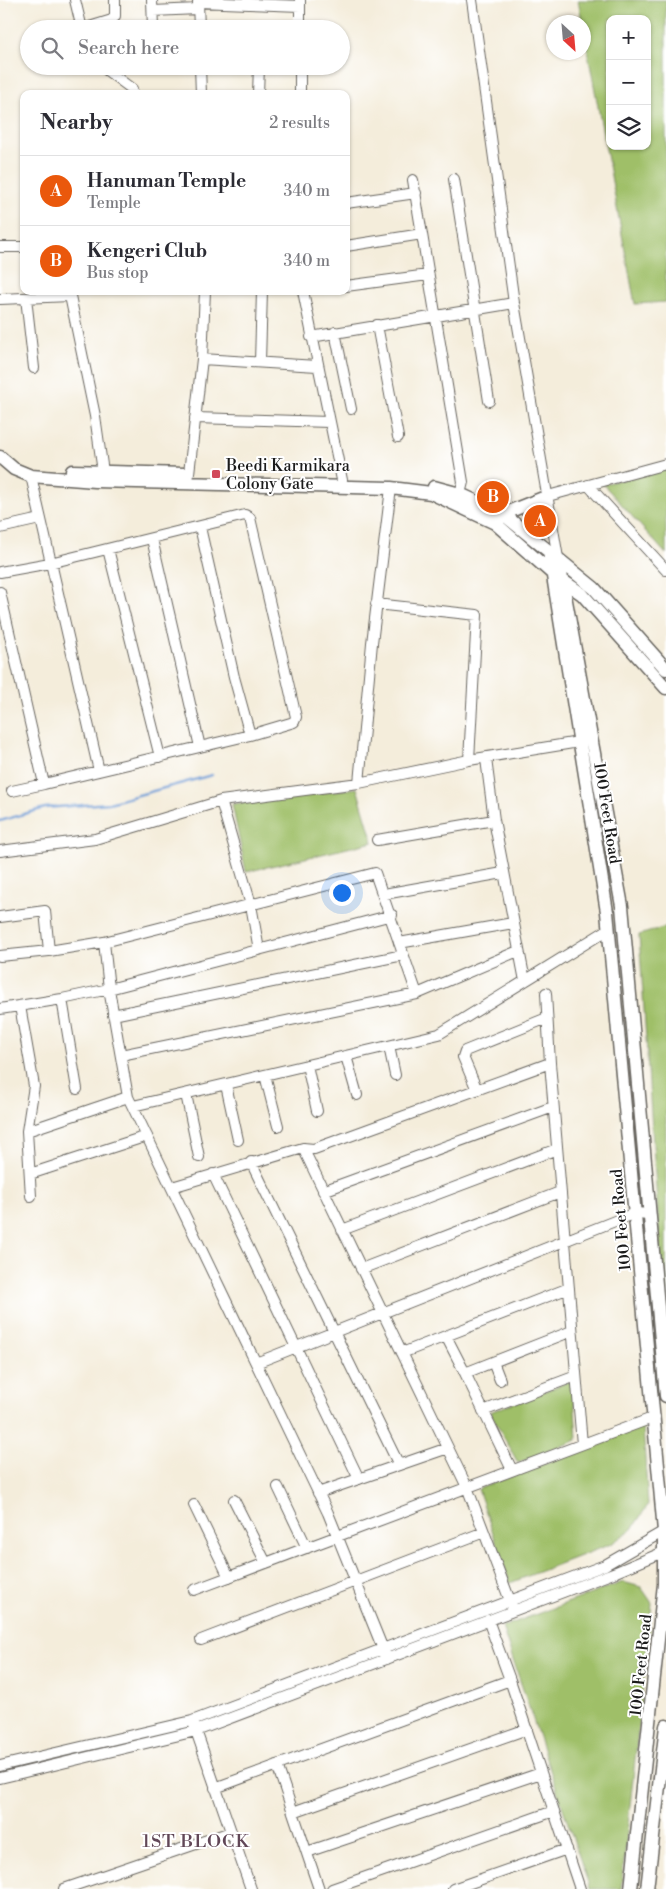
<!DOCTYPE html>
<html lang="en">
<head>
<meta charset="utf-8">
<style>
	body { margin:0; font-family:"Libre Bodoni",serif; background:#f7f7f7; color:#2b2b33 }
	.controls { position:absolute; right:15px; top:15px; display:grid; overflow:hidden; border-radius:10px; box-shadow:0 1px 4px #0004 }
	.controls button { width:45px; height:45px; display:grid; place-items:center; padding:0; border:0; border-bottom:1px solid #e1e1e2; background:#fff; color:#2b2b33; font:25px sans-serif }
	.compass { position:absolute; left:546px; top:15px; width:45px; height:45px; border-radius:50%; background:#fff; box-shadow:0 1px 4px #0004; rotate:154deg }
	.you { position:absolute; left:341px; top:892px; width:18px; height:18px; margin:-12px; border:4px solid #fff; border-radius:50%; background:#1a73e8; box-shadow:0 0 0 8px #1a73e833 }
	.badge { display:grid; place-items:center; width:32px; height:32px; border-radius:50%; background:#ea580c; color:#fff; font-size:16px; font-weight:700 }
	.pin { position:absolute; translate:-50% -50%; border:2px solid #fff; box-shadow:0 1px 5px #0006 }
	.list { margin:0; padding:0; list-style:none }
	h2 { display:flex; justify-content:space-between; align-items:center; height:65px; margin:0; padding:0 20px; font-size:21px }
	h2 small { font-size:16px; font-weight:400; color:#7c7c81 }
	.list li { display:grid; grid-template-columns:32px 1fr auto; gap:15px; align-items:center; box-sizing:border-box; height:70px; padding:0 20px; border-top:1px solid #e1e1e2 }
	.list b { display:block; font-size:19px; white-space:nowrap }
	.list p { margin:0; font-size:16px; white-space:nowrap; color:#7c7c81 }
	.list em { font-size:16px; font-style:normal; color:#7c7c81 }
	.icon { flex:none; width:28px; height:28px; fill:none; stroke:currentColor; stroke-width:2; stroke-linecap:round; stroke-linejoin:round }
	.map { position:relative; flex:none; width:666px; height:1889px; overflow:hidden }
	.search { position:absolute; background:#fff; box-shadow:0 1px 4px #0004; left:20px; top:20px; width:330px; height:55px; display:flex; align-items:center; gap:12px; box-sizing:border-box; padding:0 18px; border-radius:28px; color:#7c7c81; font-size:19px }
	.panel { position:absolute; background:#fff; box-shadow:0 1px 4px #0004; left:20px; top:90px; width:330px; height:205px; border-radius:10px }
	.map>svg:first-child { display:block }
	.green { fill:#9fbf67; stroke:#5e6e42; fill-rule:evenodd }
	.lines { fill:none; stroke-linecap:round; stroke-linejoin:round }
	.stream { stroke:#6c9bd5; stroke-width:2.5 }
	.minor-casing { stroke:#68655f; stroke-width:12 }
	.major-casing { stroke:#68655f; stroke-width:15 }
	.minor { stroke:#fff; stroke-width:10 }
	.major { stroke:#fff; stroke-width:12 }
	.poi-dot { fill:#d1495b; stroke:#fff; stroke-width:2 }
	.labels { text-anchor:middle; stroke-width:4; stroke-linejoin:round; paint-order:stroke }
	.poi-label { font-size:16px; fill:#1c1c1c; stroke:#fff; text-anchor:start }
	.street-label { font-size:16px; fill:#1c1c1c; stroke:#fff }
	.neighbourhood-label { font-size:18px; letter-spacing:1px; fill:#614757; stroke:#fff }
</style>
</head>
<body>
<div class="map">
<svg width="666" height="1889" viewBox="0 0 666 1889">
	<rect width="100%" height="100%" fill="#fff"/>
	<filter id="ink" filterUnits="userSpaceOnUse"><feTurbulence type="fractalNoise" baseFrequency=".02" numOctaves="2"/><feDisplacementMap in="SourceGraphic" scale="10" xChannelSelector="R" yChannelSelector="G"/><feConvolveMatrix kernelMatrix="1 2 1 2 8 2 1 2 1" color-interpolation-filters="sRGB"/></filter>
	<filter id="wash" filterUnits="userSpaceOnUse"><feTurbulence type="fractalNoise" baseFrequency=".0096" numOctaves="4" result="noise"/><feDisplacementMap in="SourceGraphic" scale="20" xChannelSelector="R" yChannelSelector="G"/><feGaussianBlur stdDeviation="1.12" result="paint"/><feColorMatrix in="noise" values="0 0 0 0 0 0 0 0 0 0 0 0 0 0 0 0 0 1.4 0 .05"/><feComposite in="paint" operator="in"/></filter>
	<g filter="url(#wash)">
		<rect width="100%" height="100%" fill="#f4eddb"/>
		<path class="green" d="M578,0h88v302l-31,2zM610,19h37v127h-37z
			M666,469v85l-63,-70z
			M357,788l16,54 -127,30 -14,-68z
			M666,927v366h-3l-24,-358z
			M573,1380l4,60 -59,23 -28,-51z
			M643,1426l5,79 -16,24 -21,15 -101,39 -32,-94z
			M623,1582l18,5 11,16 -31,286h-31l-88,-262z"/>
		<g class="lines">
			<path class="stream" d="M0,821l45,-13 64,-5 103,-28"/>
		</g>
	</g>
	<g filter="url(#ink)">
		<g class="lines">
			<defs>
				<path id="minor" d="M75,0l7,29
					M152,0l1,29
					M300,0v29
					M472,0l42,303 44,255
					M198,2l102,4
					M198,2l1,27
					M153,11l45,-2
					M83,29l29,-9 3,-4v-16
					M101,66l31,23 1,5
					M200,66l1,28
					M300,66v28
					M258,94l1,-28
					M454,179l35,222
					M413,180l50,302 -3,12
					M346,203l70,-10
					M346,246l76,-12
					M0,247h24
					M346,286l82,-11
					M69,291l26,125 8,56
					M303,291l39,189
					M26,298l8,70
					M0,299l70,-3
					M377,325l21,112
					M335,332l16,77
					M311,337l203,-34
					M202,359l115,7
					M260,362l2,-71
					M195,418l134,4
					M31,476l68,295
					M188,482l14,-123 3,-68
					M588,485l78,85
					M548,496l118,-32
					M200,527l34,150 16,58
					M0,528l40,-9
					M152,539l48,208
					M108,549l52,208
					M0,572l50,-9 195,-48 5,3 46,199 -2,5 -44,13 -206,49 -44,-192
					M376,604l101,11 -8,145
					M486,759l8,61 31,161
					M359,783l13,-140 19,-155
					M12,791l32,-7
					M221,801l30,104 8,45
					M377,840l117,-20
					M0,851l95,-12 126,-38 138,-18 110,-23 116,-19
					M384,894l119,-21
					M0,917l45,-6 4,40
					M104,942l271,-69 42,121
					M399,943l114,-20
					M0,956l49,-5 55,-9 5,47 19,108 200,416 59,146
					M546,993l4,70 32,381
					M62,999l15,90
					M20,1006l14,80 -7,45
					M0,1009l62,-10 47,-10 283,-74
					M113,1015l290,-60
					M389,1046l6,29
					M121,1055l296,-61 101,-43
					M346,1056l11,39
					M307,1065l10,46
					M265,1075l13,51
					M226,1085l12,55
					M477,1090l-14,-33 2,-6 82,-33
					M186,1094l13,63
					M133,1106l306,-72 170,-105
					M303,1148l164,339 45,119
					M251,1162l148,303
					M30,1174l117,-38
					M213,1174l146,305
					M172,1187l131,-39 11,1 236,-86
					M323,1191l230,-84
					M31,1196l-4,-65 101,-34
					M342,1230l215,-81
					M361,1269l199,-77
					M446,1336l19,37
					M402,1353l167,-65
					M493,1362l7,18
					M256,1363l379,-150 15,1
					M483,1411l93,-35
					M512,1470l-47,-97 107,-42
					M278,1487l29,61
					M318,1493l130,-45
					M234,1500l32,63
					M194,1505l35,72
					M194,1590l461,-173
					M488,1620l22,60 70,209
					M201,1640l283,-108
					M194,1725l57,164
					M277,1765l42,124
					M0,1766l192,-45 413,-156 61,-35
					M0,1778l196,-47 420,-159 50,-21
					M215,1788l295,-108
					M293,1812l234,-83
					M307,1852l234,-79
					M64,1889l167,-57
					M332,1889l222,-78
					M453,1889l114,-40"/>
				<path id="major" d="M0,457l14,12 17,7 64,5 296,7 40,5 64,30 58,51 29,20 84,94
					M72,471l113,3
					M434,487l26,7 43,20 91,74 72,81
					M499,519l4,-5 45,-18
					M549,551l58,361 57,619v53l-33,305
					M560,568l62,338 44,490
					M647,1889l19,-163"/>
			</defs>
			<use href="#minor" class="minor-casing"/>
			<use href="#major" class="major-casing"/>
			<use href="#minor" class="minor"/>
			<use href="#major" class="major"/>
		</g>
	</g>
	<rect class="poi-dot" x="211" y="469" width="10" height="10" rx="2.5"/>
	<g class="labels">
		<g class="poi-label">
			<text x="226" y="471">Beedi Karmikara<tspan x="226" dy="18">Colony Gate</tspan></text>
		</g>
		<g class="street-label">
			<text transform="translate(608 813) rotate(81)" y="6">100 Feet Road</text>
			<text transform="translate(620 1220) rotate(-95)" y="6">100 Feet Road</text>
			<text transform="translate(640 1665) rotate(-84)" y="6">100 Feet Road</text>
		</g>
		<g class="neighbourhood-label">
			<text x="196" y="1847">1ST BLOCK</text>
		</g>
	</g>
</svg>
<div class="controls">
<button>+</button>
<button>−</button>
<button><svg class="icon" aria-label="layers" viewBox="0 0 24 24"><path d="M12 4l9 5-9 5-9-5zM3 14l9 5 9-5"/></svg></button>
</div>
<svg class="compass" viewBox="-18 -18 36 36"><path d="M0-13l5 13h-10z" fill="#e53935"/><path d="M0 13l5-13h-10z" fill="#7c7c81"/></svg>
<div class="you"></div>
<div class="pin badge" style="left:540px;top:521px">A</div>
<div class="pin badge" style="left:493px;top:497px">B</div>
<div class="search"><svg class="icon" aria-label="search" viewBox="0 0 24 24"><circle cx="10" cy="10" r="6"/><path d="M15 15l6 6"/></svg>Search here</div>
<section class="panel">
<h2>Nearby<small>2 results</small></h2>
<ul class="list">
<li><span class="badge">A</span><div><b>Hanuman Temple</b><p>Temple</p></div><em>340 m</em></li>
<li><span class="badge">B</span><div><b>Kengeri Club</b><p>Bus stop</p></div><em>340 m</em></li>
</ul>
</section>
</div>
</body>
</html>
